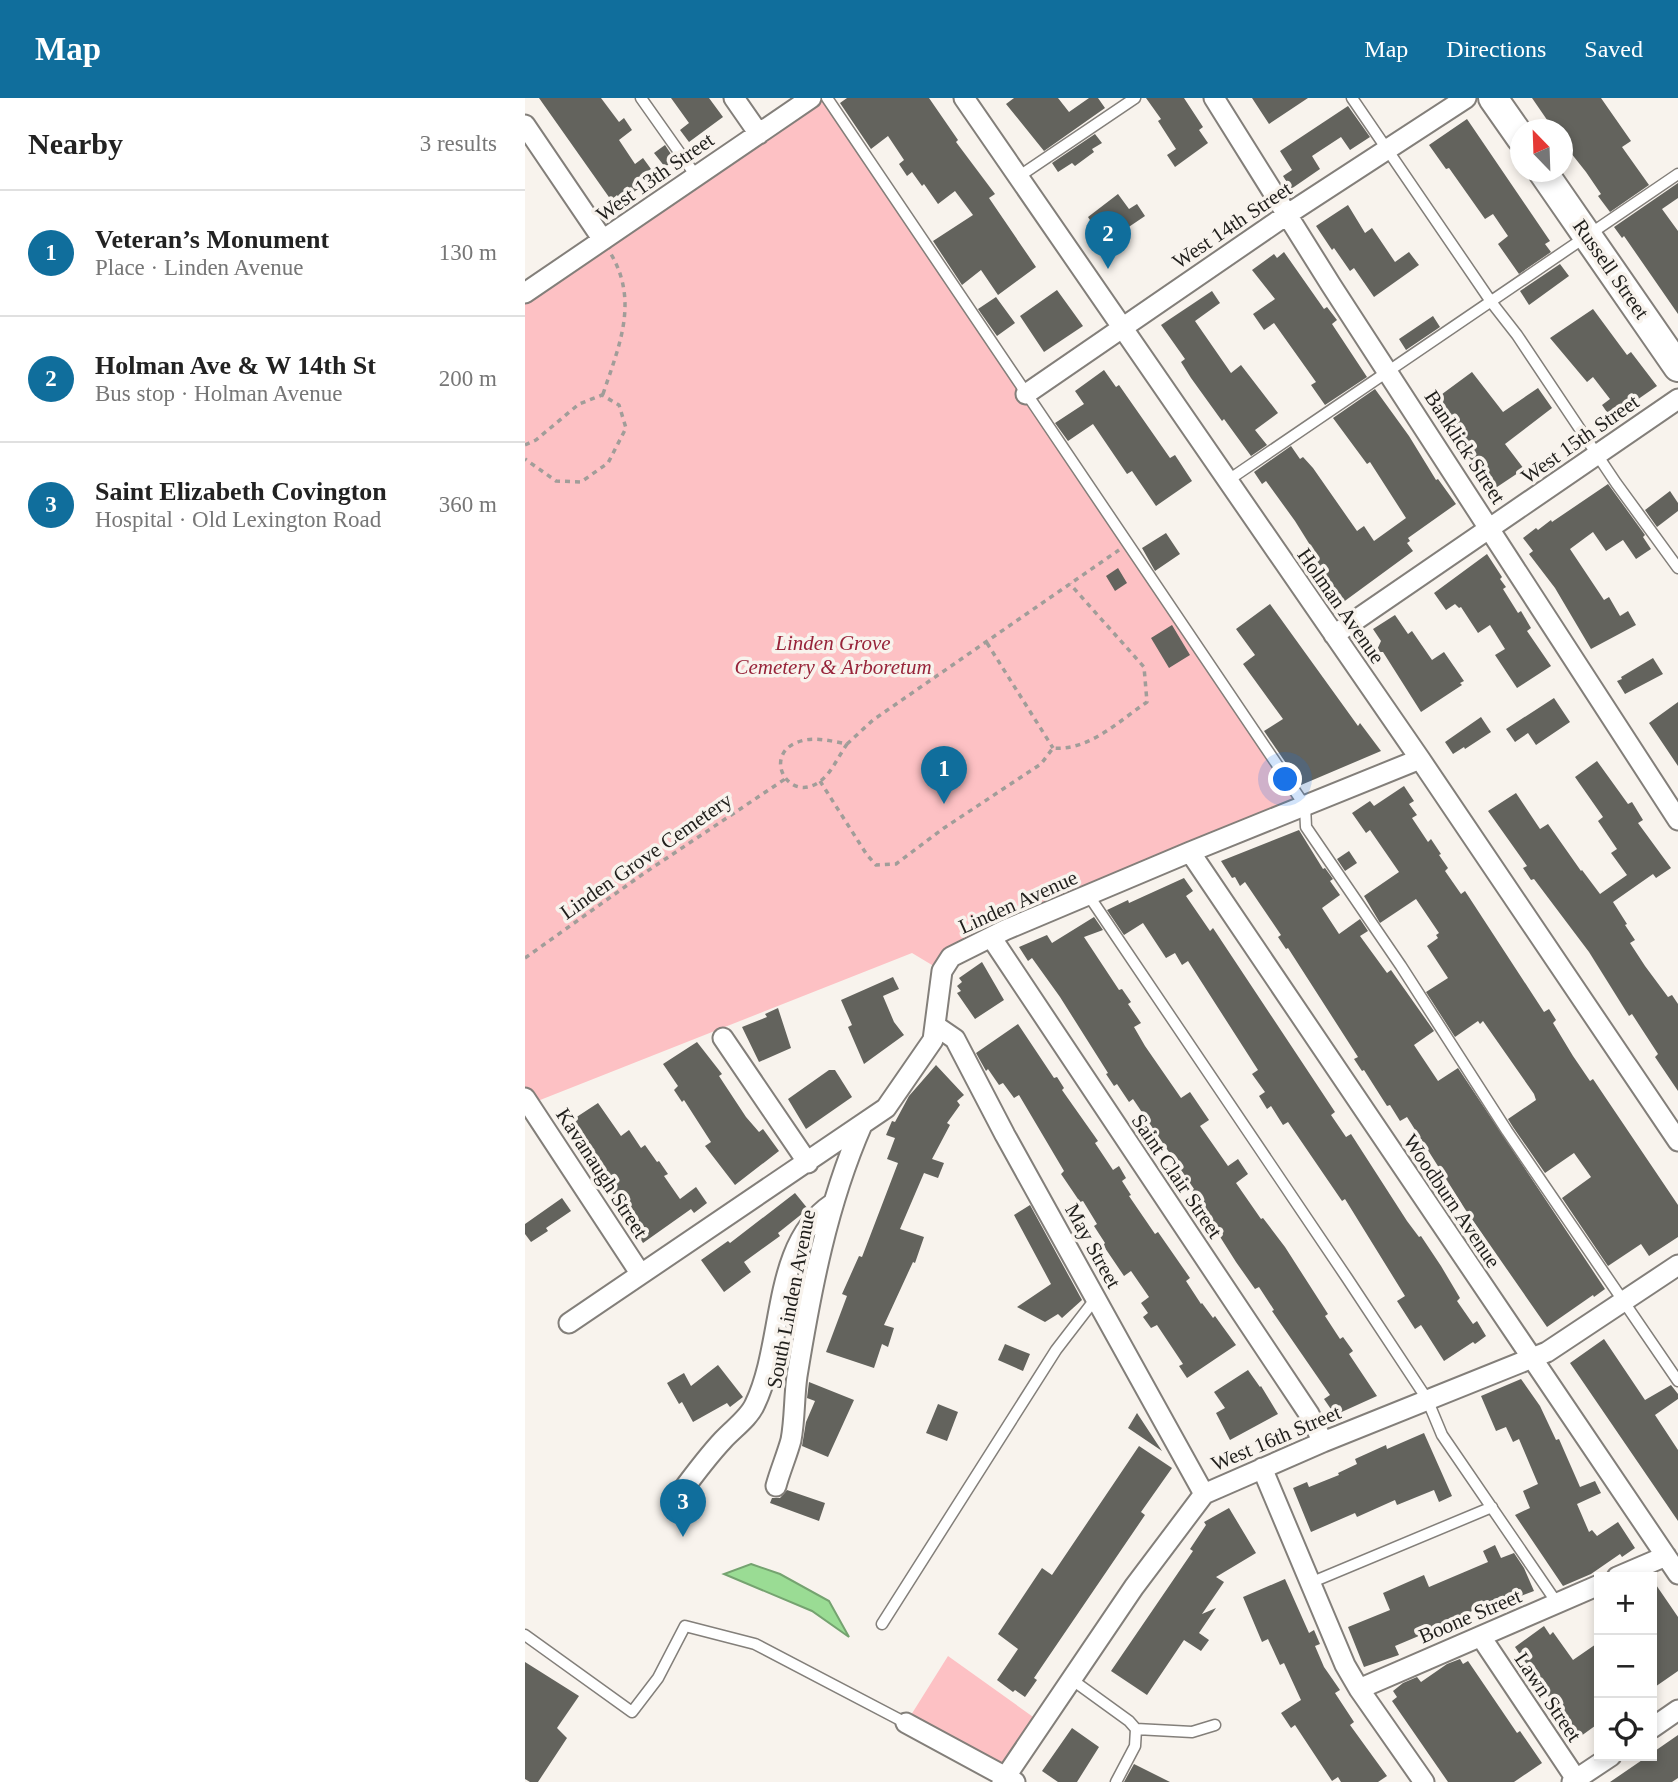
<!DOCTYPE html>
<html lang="en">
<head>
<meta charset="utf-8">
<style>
	body { margin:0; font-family:"Times New Roman",serif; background:#f6f6f6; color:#222 }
	.controls { position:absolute; right:21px; bottom:21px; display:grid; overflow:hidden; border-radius:0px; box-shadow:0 4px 10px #0003 }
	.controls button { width:63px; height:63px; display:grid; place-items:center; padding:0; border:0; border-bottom:2px solid #e0e0e0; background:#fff; color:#222; font:35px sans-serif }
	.compass { position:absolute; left:985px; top:21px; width:63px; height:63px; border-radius:50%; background:#fff; box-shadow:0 4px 10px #0003; rotate:337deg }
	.you { position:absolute; left:761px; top:682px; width:24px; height:24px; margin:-18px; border:5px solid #fff; border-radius:50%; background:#1a73e8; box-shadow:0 0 0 10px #1a73e833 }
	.badge { display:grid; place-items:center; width:46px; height:46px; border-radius:50%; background:#106e9c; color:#fff; font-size:23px; font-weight:700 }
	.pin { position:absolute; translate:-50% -58px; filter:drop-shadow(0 2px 4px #0008) }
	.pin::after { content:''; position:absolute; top:37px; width:24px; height:21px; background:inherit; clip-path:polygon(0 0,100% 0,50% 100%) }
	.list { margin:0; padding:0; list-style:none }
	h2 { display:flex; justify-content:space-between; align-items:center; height:91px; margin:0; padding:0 28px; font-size:30px }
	h2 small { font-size:23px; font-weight:400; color:#767676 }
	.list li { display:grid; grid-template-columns:46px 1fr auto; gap:21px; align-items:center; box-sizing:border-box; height:126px; padding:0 28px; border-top:2px solid #e0e0e0 }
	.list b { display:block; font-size:26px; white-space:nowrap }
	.list p { margin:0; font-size:23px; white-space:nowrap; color:#767676 }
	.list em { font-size:23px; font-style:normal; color:#767676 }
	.icon { flex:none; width:38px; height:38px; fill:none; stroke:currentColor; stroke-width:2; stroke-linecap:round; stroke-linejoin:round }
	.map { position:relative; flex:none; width:1153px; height:1684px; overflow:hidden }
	header { display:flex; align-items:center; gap:42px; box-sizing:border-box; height:98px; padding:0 35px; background:#106e9c; color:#fff }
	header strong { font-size:33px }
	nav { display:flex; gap:38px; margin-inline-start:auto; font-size:24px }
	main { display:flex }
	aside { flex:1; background:#fff }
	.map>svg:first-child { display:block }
	.green { fill:#fdc1c4 }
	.water { fill:#9adc94; stroke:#75a370; stroke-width:2 }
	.building { fill:#63635d }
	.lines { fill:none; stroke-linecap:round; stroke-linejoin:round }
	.lane-casing { stroke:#837f7a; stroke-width:13 }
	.street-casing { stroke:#837f7a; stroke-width:23 }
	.secondary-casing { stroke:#837f7a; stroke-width:32 }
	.path { stroke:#a19d99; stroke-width:3.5; stroke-dasharray:5 5; stroke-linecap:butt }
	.lane { stroke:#fff; stroke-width:10 }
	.street { stroke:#fff; stroke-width:19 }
	.secondary { stroke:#fff; stroke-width:28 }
	.labels { text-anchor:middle; stroke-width:7; stroke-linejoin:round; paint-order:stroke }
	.street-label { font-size:21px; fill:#201f1c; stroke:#f8f3ed }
	.park-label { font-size:21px; font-style:italic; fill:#97243a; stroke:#f8f3ed }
</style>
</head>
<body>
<header>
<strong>Map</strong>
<nav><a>Map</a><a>Directions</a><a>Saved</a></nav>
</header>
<main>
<aside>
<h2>Nearby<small>3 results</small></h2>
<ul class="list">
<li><span class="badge">1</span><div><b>Veteran’s Monument</b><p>Place · Linden Avenue</p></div><em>130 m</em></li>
<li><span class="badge">2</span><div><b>Holman Ave &amp; W 14th St</b><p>Bus stop · Holman Avenue</p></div><em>200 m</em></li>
<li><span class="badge">3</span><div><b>Saint Elizabeth Covington</b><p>Hospital · Old Lexington Road</p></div><em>360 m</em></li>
</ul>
</aside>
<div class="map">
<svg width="1153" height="1684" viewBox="0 0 1153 1684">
	<rect width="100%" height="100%" fill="#f8f3ed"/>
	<path class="green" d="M286,0h16l478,708 -216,90 -147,75 -30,-18 -382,151 -5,-6v-805z
		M423,1558l95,68 -37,53 -100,-54z"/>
	<path class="water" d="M226,1466l29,10 49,27 20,36 -37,-26 -88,-37z"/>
	<path class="building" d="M14,0h62l18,24 5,-4 8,12 -13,10 16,24 8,-6 8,11 -15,10 5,8 -20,14 -4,-6 -6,5z
		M146,0h38l14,19 -34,25 -9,-12 9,-7z
		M322,0h82l29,42 -2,2 39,52 -6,4 47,69 -38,28 -17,-25 -19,15 -29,-44 40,-26 -18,-24 -17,13 -14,-20 -2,2 -10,-14 -5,4 -8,-12 5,-4 -16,-24 -17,13 -31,-46z
		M489,0h44l11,14 20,-14h9l7,10 -61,43 -38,-47z
		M621,0h38l19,29 -4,3 9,13 -33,24 -8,-12 9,-6 -18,-28 3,-2z
		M727,0h56l-39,26z
		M1007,0h69l30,43 -9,6 27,38 -39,27 -12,-16 3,-2 -15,-22 -23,-29v-13h-9z
		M823,8l22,31 -20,13 -9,-13 -29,19 8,13 -29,20 -8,-13 9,-6 -12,-19z
		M942,21l83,122 -5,3 6,8 -32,22 -21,-30 10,-8 -15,-22 -8,5 -36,-51 -3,1 -17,-24z
		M570,36l7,9 -10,6 2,3 -19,14 -3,-3 -14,9 -6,-9z
		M140,47l10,15 -10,7 -11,-14z
		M1153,85v15l-16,11 16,22v83l-54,-78 -2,2 -8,-11z
		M593,96l11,15 8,-5 8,12 -40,27 -17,-26z
		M823,107l17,28 7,-5 23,34 14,-10 10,13 -45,32 -20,-29 -4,3 -16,-23 -2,2 -16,-24z
		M759,154l40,57 3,-2 10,13 -5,4 35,53 -42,28 -14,-20 5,-3 -42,-59 -10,7 -11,-16 22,-15 -23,-29 22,-16 3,4z
		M1035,166l9,12 -40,29 -9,-14z
		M532,192l26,36 -39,26 -24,-36z
		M687,193l8,12 -25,18 36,52 10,-8 37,48 -23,17 12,15 -16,11 -27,-37 -2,2 -31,-43 -10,-16 4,-3 -24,-34z
		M471,199l19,26 -18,13 -19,-27z
		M1068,211l34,46 4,-3 26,34 -46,32 -9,-13 8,-6 -17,-22 -6,5 -37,-44z
		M908,218l7,11 -34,23 -7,-11z
		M579,272l12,17 3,-2 51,73 5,-3 17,26 -36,25 -24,-35 -5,3 -34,-50 -25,17 -13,-18 29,-19 -9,-13z
		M947,274l31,40 35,-24 14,20 -47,36 19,25 -36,24 -18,-26 4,-3 -18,-25 3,-2 -25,-37z
		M850,291l34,47 27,44 2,-1 18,25 -48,34 2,3 -3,2 6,8 -71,52 -17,-23 3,-2 -12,-18 -8,-13 2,-2 -15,-24 -29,-40 -4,3 -8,-12 37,-26 9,13 3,-2 10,11 44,63 7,-5 10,15 32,-23 -36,-56 -3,2 -34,-46z
		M1083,386l37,51 -2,2 8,12 -15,10 -13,-19 -17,11 -13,-19 -23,17 34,51 5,-3 11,19 8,-5 8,14 -45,24 -36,-61 -26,-34 4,-3 -10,-13 13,-10 2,2 13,-10 1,2z
		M1145,393l8,12v8l-21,16 -12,-17z
		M641,435l14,21 -25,17 -13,-23z
		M962,456l15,23 -2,2 6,8 -3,2 15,24 3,-2 10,17 -4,3 24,35 -34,22 -22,-33 10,-6 -15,-24 -12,8 -17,-26 -2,1 -4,-4 -9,6 -12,-17z
		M593,470l9,15 -12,8 -9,-15z
		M745,506l88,122 2,-3 21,28 -80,34 -37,-54 19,-12 -40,-55 12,-9 -19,-26z
		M870,517l13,19 4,-3 20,29 12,-8 20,29 -4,2 2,2 -41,27 -38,-60h-7l5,-11 -8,-12z
		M647,527l18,30 -21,13 -18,-30z
		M1128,560l10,16 -38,20 -8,-13 5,-2 -1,-2z
		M1029,600l16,24 -34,23 -8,-12 -13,9 -9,-13z
		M1153,604v64l-29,-43z
		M956,619l10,15 -26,17 -1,-2 -11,7 -8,-12z
		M1072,663l31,43 4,-2 11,18 -5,3 33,45 -15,10 -3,-4 -40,28 14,22 -2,1 10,15 -5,3 15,23 23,31 4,-2 6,9v87l-23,-34 3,-3 -26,-40 -3,2 -40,-64 -55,-73 -3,1 -8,-12 4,-2 -39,-55 28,-18 24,36 8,-5 33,47 1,-1 18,24 27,-19 -16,-22 6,-4 -19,-28 5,-4 -28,-40z
		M879,688l10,15 -5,3 8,11 -5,3 16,24 3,-3 10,15 -2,1 9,13 -3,3 16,23 4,-3 79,121 5,-3 7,11 -3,3 20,33 17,25 3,-2 85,126v32l-29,19 -8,-12 -33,22 -46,-68 29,-21 -17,-24 -29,20 -32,-46 -5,-8 28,-19 -2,-6 -51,-73 -3,3 -2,-3 -23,16 -29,-45 22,-14 -21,-32 11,-8 -2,-3 3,-2 -23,-34 -36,24 -16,-27 35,-24 -29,-42 -4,3 -14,-20 18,-12 4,5z
		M774,732l24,39 2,-1 8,11 -3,2 10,14 -18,13 17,26 21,-15 8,12 -8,5 27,37 4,-3 43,61 -20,14 24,36 20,-13 147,221 -11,8 -1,-2 -46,32 -82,-118 -58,-92 -7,4 -10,-16 -3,1 -23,-36 -2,1 -8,-12 4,-2 -70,-109 -2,1 -8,-12 3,-2 -36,-53 -5,4 -5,-9 -3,1 -11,-17z
		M824,753l8,12 -12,8 -8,-12z
		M659,780l9,13 -7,5 24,35 3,-3 69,104 53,80 -4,3 15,22 5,-3 56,87 12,16 2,-1 20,30 19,32 -3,3 16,23 4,-3 9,15 -11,8 -2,-2 -29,19 -23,-36 -6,4 -18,-28 8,-5 -60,-97 -3,2 -54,-79 -5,3 -12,-19 -4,3 -8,-13 6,-4 -13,-18 6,-4 -70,-109 -6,4 -7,-12 -9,5 -23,-35 -19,12 -17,-25 21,-10 1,3z
		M569,819l9,13 -19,7 35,53 3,-1 9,13 -3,2 13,19 -7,4 11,19 36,52 9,-6 19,28 -9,6 28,40 10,-7 10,15 -12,9 25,36 2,-1 22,29 43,67 -3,2 15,23 3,-2 10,14 -4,3 28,42 -42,19 -11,-16 6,-4 -58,-84 2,-1 -15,-23 -4,2 -19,-27 -45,-71 3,-2 -61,-90 -4,3 -12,-18 -3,2 -8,-12 2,-1 -48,-76 -28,-39 -4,3 -9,-14 28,-12 5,8z
		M457,864l22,38 -29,19 -18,-26 4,-2 -4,-5 5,-4 -3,-4z
		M368,879l6,12 -16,7 11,26 10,13 -40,29 -16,-37 4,-2 -11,-25z
		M253,910l13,40 -32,14 -17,-35 25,-10 -2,-3z
		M493,926l36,54 3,-1 7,11 -2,2 36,51 -3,2 18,27 6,-4 7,12 -4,3 9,14 -2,1 26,38 3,-2 32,46 -4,3 15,23 1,-1 11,15 2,-2 21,29 -49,33 -8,-12 4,-2 -26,-39 -6,3 -8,-11 5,-4 -7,-10 8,-6 -18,-26 -7,5 -21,-31 2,-2 -11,-17 3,-2 -14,-23 -3,1 -19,-28 3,-3 -45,-76 -5,3 -11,-15 -4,2 -11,-16 -2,2 -10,-18z
		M172,944l25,32 -3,2 27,41 13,15 4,-3 16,22 -44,34 -30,-39 6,-4 -27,-42 -2,2 -8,-12 4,-4 -15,-22z
		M411,967l28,30 -7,6 3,4 -13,18 3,2 -18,34 12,4 -6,15 -14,-5 -24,56 24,8 -9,26 -2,-1 -29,63 10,3 -6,19 -6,-3 -8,24 -48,-16 21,-56 -5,-2 17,-38 3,1 36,-94 -11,-4 8,-21 -9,-3 6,-14 3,1 14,-26z
		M304,972h6l17,27 -46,32 -18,-30z
		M73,1005l23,33 8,-6 12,18 4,-3 12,17 2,-1 9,13 -4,2 16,23 16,-12 11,16 -13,10 -3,-4 -48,34 -74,-121z
		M270,1095l13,16 -30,24 2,3 -36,26 7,10 -27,20 -23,-32 27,-19 2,2z
		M37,1100l9,13 -25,17 2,3 -17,11 -6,-8v-10z
		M505,1107l52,95 -20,18 -4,-4 -13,8 -28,-15 34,-23 -37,-69z
		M1079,1241l41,61 26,-15 7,9v5l-23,16 23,35v71l-108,-158z
		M480,1246l25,10 -7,17 -25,-11z
		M193,1267l25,32 -13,10 -3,-4 -34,19 -11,-20 -3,2 -12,-21 17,-10 7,13z
		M723,1272l12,17 1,-1 17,28 -48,26 -14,-27 9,-5 -11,-16z
		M996,1281l19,27 16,34 3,-1 21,48 15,-6 6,12 -24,11 12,28 3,-2 5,6 21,-14 17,26 -13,9 -2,-3 -29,20 -28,12 -48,-71 15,-7 -7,-17 15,-7 -19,-45 -6,3 -7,-15 -10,4 -15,-35z
		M284,1284l45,18 -26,57 -26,-11 4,-24 9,-21 -8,-3z
		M413,1306l20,8 -11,29 -21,-8z
		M612,1315l25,38 -34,-23z
		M899,1335l28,63 -13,6 -5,-12 -37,15 -2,-5 -38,17 -2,-4 -44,19 -18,-44 14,-6 2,5 30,-12 -1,-2 19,-9 -2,-5 31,-14 1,4z
		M614,1348l33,22 -31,44 4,3 -111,163 3,2 -12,17 -10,-7 -2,2 -16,-12 21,-31 -20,-15 44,-66 10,7z
		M262,1392l38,13 -6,18 -49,-18 2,-5h8z
		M704,1410l27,45 -40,24 8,5 -22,32 14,-6 -17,25 10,7 -8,11 -17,-11 -37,55 -36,-24 82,-120 -3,-2 16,-24 -2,-3z
		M970,1447l6,13 13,-5 10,15 10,23 -48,18 -2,-3 -45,19 1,2 -45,19 4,9 -35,12 -16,-40 42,-17 -7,-17 41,-18 5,12 59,-25 -5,-11z
		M760,1481l24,54 5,-3 6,14 -5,2 9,21 16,23 -5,3 19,29 -4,3 37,51 -9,6h-37l-3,-5 -6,4 -37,-56 -4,3 -10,-15 20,-13 -17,-37 -4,2 -12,-26 -6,3 -19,-45z
		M1127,1481l26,38v54l-26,18z
		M1019,1528l6,9 3,-3 20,28 26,-18v81l-29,21 -19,-27 8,-5 -44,-65z
		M935,1561l3,5 5,-3 49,72 3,-2 22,32 -28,19h-66l-56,-81 5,-4 -4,-6 10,-8 14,-6 4,5 26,-18z
		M0,1564l54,34 -22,32 10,10 -29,44h-8l-5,-3z
		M547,1630l27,19 -22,35h-19l-16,-11z
		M1153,1637v43l-6,4h-62l38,-26h4v-3z
		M609,1666l36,18h-46z"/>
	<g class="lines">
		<defs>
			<path id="lane" d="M116,0l55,78
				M302,0l478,708 1,21 95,139 106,165 171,250
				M827,0l140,205 25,32 99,148 62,85
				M493,79l117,-79
				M702,383l451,-307
				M564,798l258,382 80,121 15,36 115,168
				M785,1485l182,-76
				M357,1526l174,-274 40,-52
				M0,1537l107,77 26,-34 27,-52 70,18 151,79
				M546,1581l58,42 7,8 -1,17 -19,36
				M611,1631l56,3 23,-7"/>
			<path id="street" d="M209,0l25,36
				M439,0l456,661 258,382
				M689,0l117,187 347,535
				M0,27l78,115
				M0,195l286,-195
				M501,296l262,-180 178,-116
				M809,537l344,-236
				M665,754l488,722
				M466,839l318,477 14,28
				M411,928l19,13 50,96 199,359
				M198,940l85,125
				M0,1000l115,175
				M44,1225l317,-215 47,-68 9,-69 9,-14 54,-27 185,-78 230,-93
				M737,1370l83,197 14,24 65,93
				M251,1388c4,-15 11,-31 15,-46 4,-21 3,-43 6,-64 14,-86 30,-171 65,-251
				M154,1397c14,-19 28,-38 44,-55 10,-11 26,-22 32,-36 30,-63 16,-159 77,-200
				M1092,1479l49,-21
				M956,1539l97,145
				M834,1591l240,-104
				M381,1625l109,59
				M1127,1630l26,-18
				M477,1684l132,-195 70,-93 119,-52 224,-90 131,-87
				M1047,1684l39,-26"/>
			<path id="secondary" d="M968,0l28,40
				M1018,74l135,195"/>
		</defs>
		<use href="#lane" class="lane-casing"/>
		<use href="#street" class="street-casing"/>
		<use href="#secondary" class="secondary-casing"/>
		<path class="path" d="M78,296c16,-48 36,-92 8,-140
			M0,347l11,-5 43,-36 23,-9 17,10 7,23 -18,35 -27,19 -25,-1 -31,-22
			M462,545l66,105
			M322,646c-7,10 -13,23 -21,32 -33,35 -67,-20 -28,-34 15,-6 33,-1 49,2l26,-24 246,-170
			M295,683l47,74 9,10 20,-1 48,-36 97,-64 12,-16c36,3 66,-27 94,-46l-3,-35 -74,-83
			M0,860l118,-84 142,-95"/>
		<use href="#lane" class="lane"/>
		<use href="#street" class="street"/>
		<use href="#secondary" class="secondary"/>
	</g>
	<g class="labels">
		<g class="street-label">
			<text transform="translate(130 79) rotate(-35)" y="7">West 13th Street</text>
			<text transform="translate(707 127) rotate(-34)" y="7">West 14th Street</text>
			<text transform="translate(1086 171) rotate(55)" y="7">Russell Street</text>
			<text transform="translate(1055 341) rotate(-35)" y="7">West 15th Street</text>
			<text transform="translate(940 349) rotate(57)" y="7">Banklick Street</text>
			<text transform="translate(816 508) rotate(55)" y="7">Holman Avenue</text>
			<text transform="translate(121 758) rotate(-35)" y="7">Linden Grove Cemetery</text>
			<text transform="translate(493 804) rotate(-24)" y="7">Linden Avenue</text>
			<text transform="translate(77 1075) rotate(57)" y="7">Kavanaugh Street</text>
			<text transform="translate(652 1078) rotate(56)" y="7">Saint Clair Street</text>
			<text transform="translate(927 1103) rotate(56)" y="7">Woodburn Avenue</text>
			<text transform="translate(568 1148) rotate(61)" y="7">May Street</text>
			<text transform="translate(266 1201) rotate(-79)" y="7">South Linden Avenue</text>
			<text transform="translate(751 1340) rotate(-23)" y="7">West 16th Street</text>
			<text transform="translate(945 1518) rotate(-23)" y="7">Boone Street</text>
			<text transform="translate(1023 1599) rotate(56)" y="7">Lawn Street</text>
		</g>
		<g class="park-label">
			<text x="308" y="552">Linden Grove<tspan x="308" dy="24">Cemetery &amp; Arboretum</tspan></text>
		</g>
	</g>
</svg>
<div class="controls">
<button>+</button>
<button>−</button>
<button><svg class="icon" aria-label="locate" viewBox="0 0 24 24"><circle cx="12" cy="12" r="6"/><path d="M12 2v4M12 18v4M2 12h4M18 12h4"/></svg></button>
</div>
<svg class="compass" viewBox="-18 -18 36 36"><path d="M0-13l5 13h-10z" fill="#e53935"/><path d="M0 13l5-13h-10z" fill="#767676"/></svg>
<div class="you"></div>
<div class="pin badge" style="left:419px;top:706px">1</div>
<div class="pin badge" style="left:583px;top:171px">2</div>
<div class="pin badge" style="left:158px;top:1439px">3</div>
</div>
</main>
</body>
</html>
